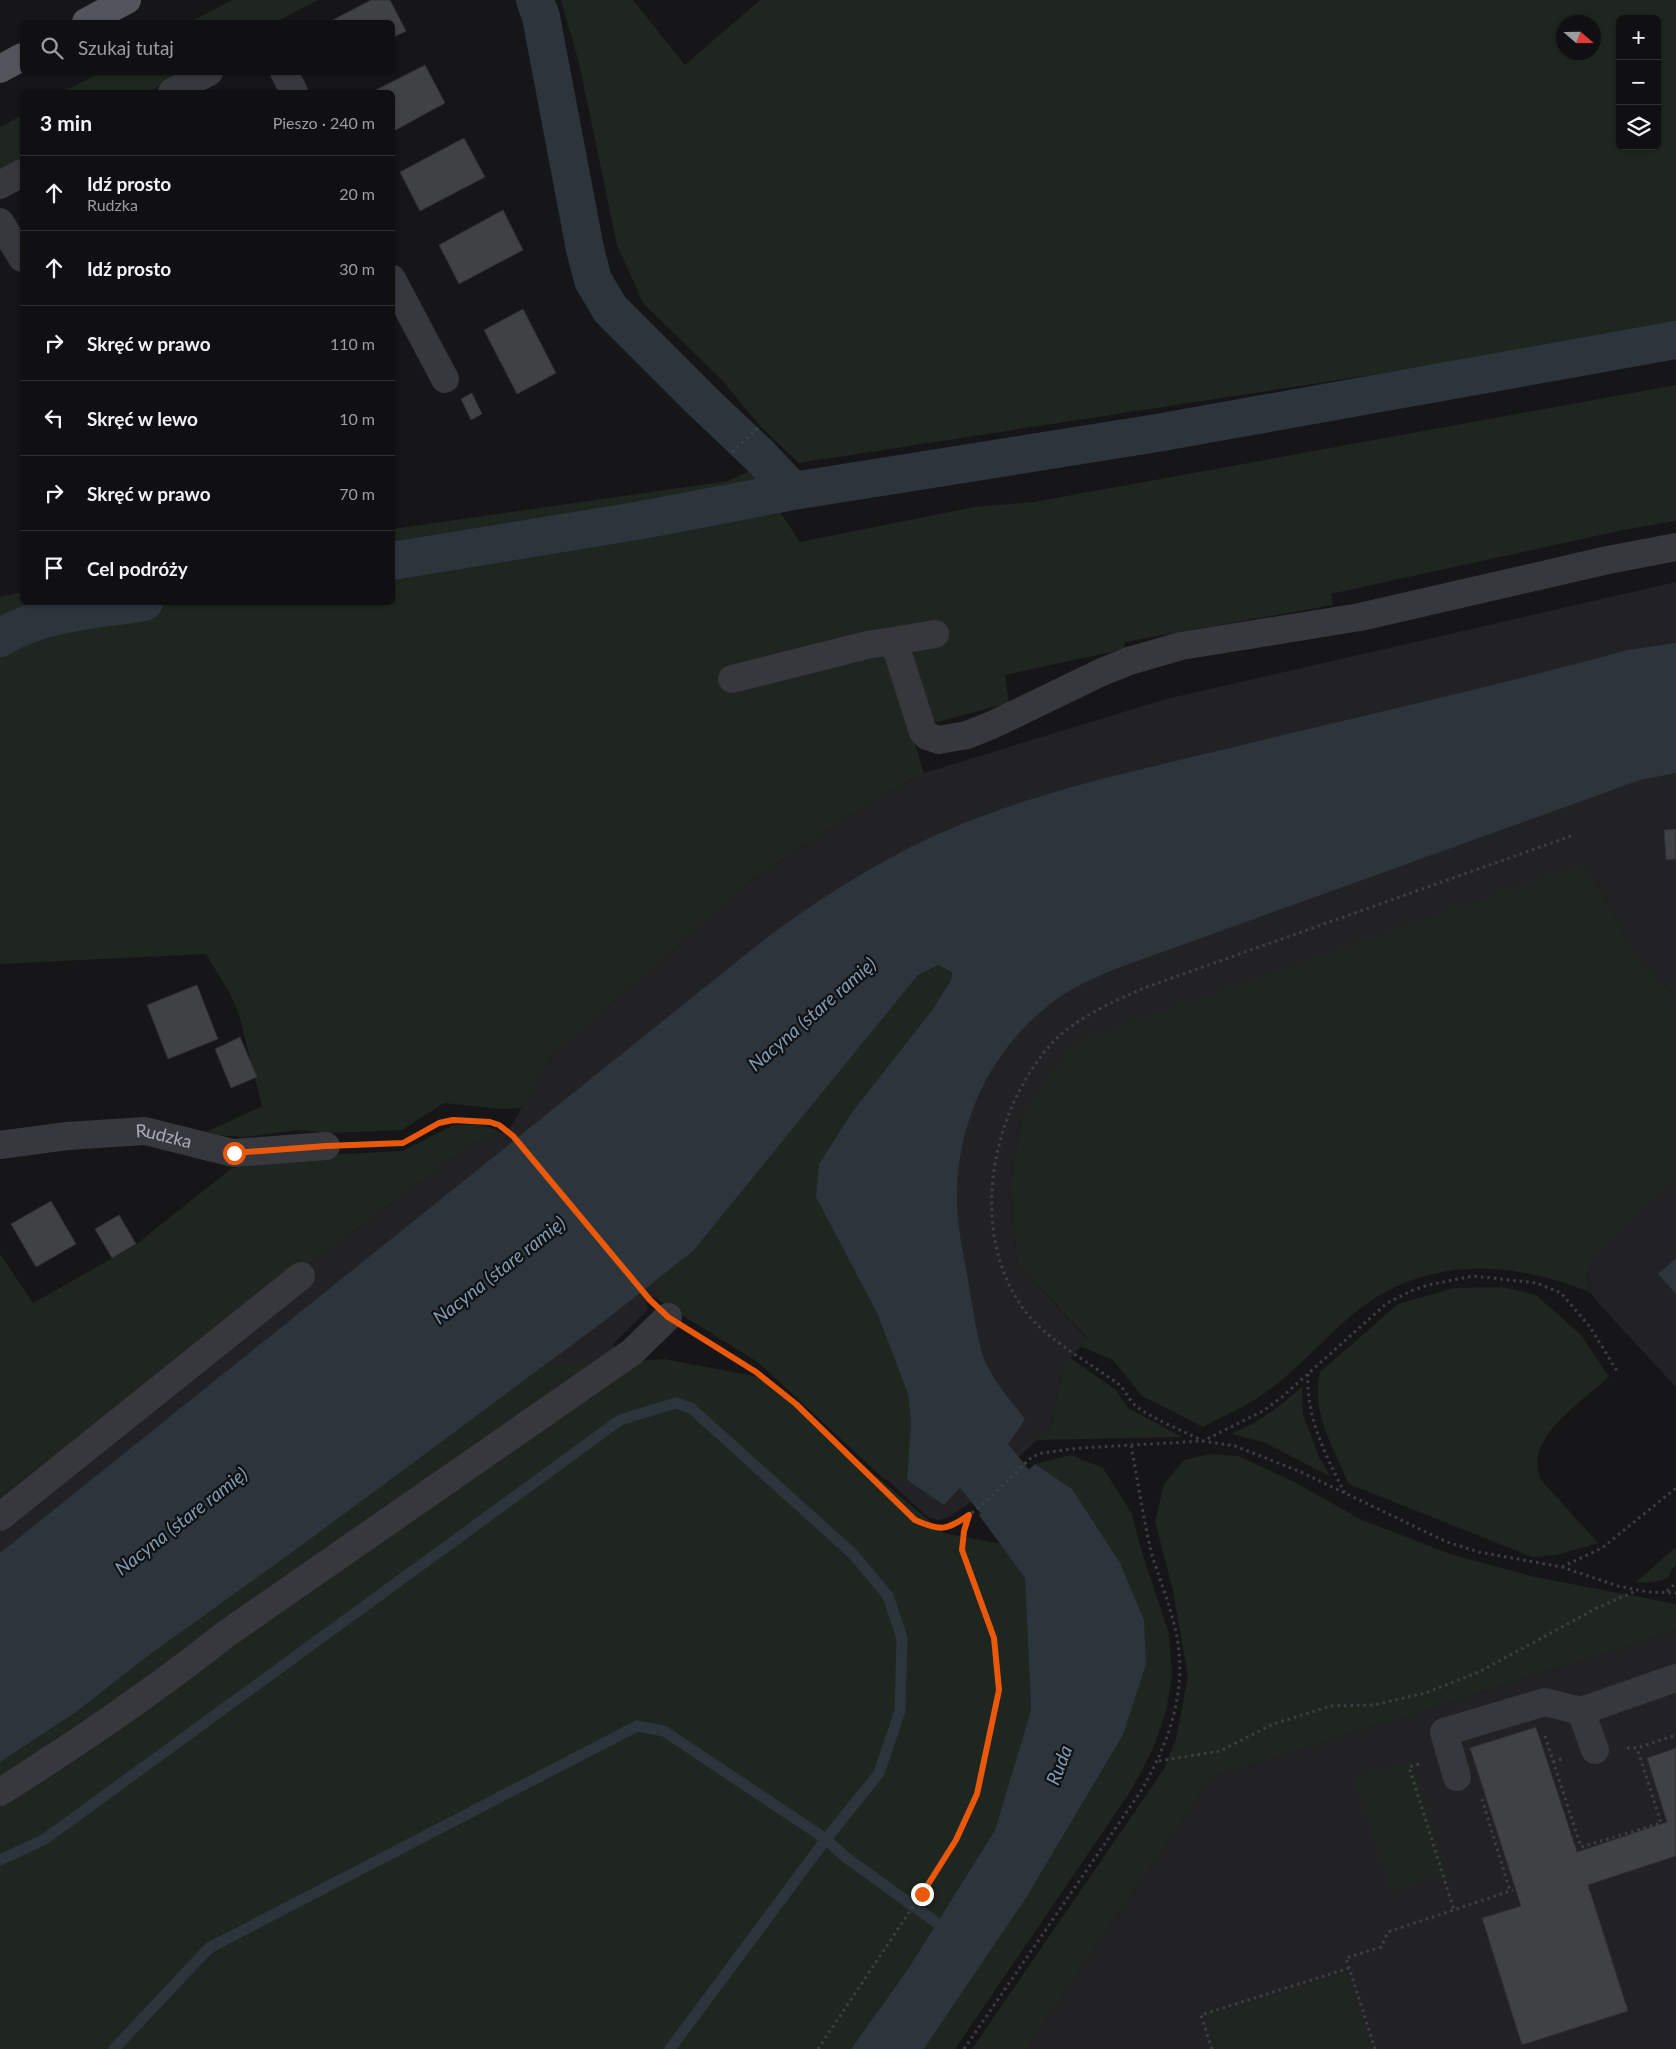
<!DOCTYPE html>
<html lang="pl">
<head>
<meta charset="utf-8">
<style>
	body { margin:0; font-family:Lato,sans-serif; background:#19191b; color:#f1f3f6 }
	.controls { position:absolute; right:15px; top:15px; display:grid; overflow:hidden; border-radius:8px; box-shadow:0 1px 4px #0004 }
	.controls button { width:45px; height:45px; display:grid; place-items:center; padding:0; border:0; border-bottom:1px solid #303032; background:#101012; color:#f1f3f6; font:25px sans-serif }
	.compass { position:absolute; left:1556px; top:15px; width:45px; height:45px; border-radius:50%; background:#101012; box-shadow:0 1px 4px #0004; rotate:110deg }
	.stop { position:absolute; width:15px; height:15px; margin:-11px; border:4px solid #ea580c; border-radius:50%; background:#fff }
	.stop.end { background:#ea580c; border-color:#fff; box-shadow:0 1px 5px #0008 }
	.list { margin:0; padding:0; list-style:none }
	h2 { display:flex; justify-content:space-between; align-items:center; height:65px; margin:0; padding:0 20px; font-size:21px }
	h2 small { font-size:16px; font-weight:400; color:#9c9d9f }
	.list li { display:grid; grid-template-columns:32px 1fr auto; gap:15px; align-items:center; box-sizing:border-box; height:75px; padding:0 20px; border-top:1px solid #303032 }
	.list b { display:block; font-size:19px; white-space:nowrap }
	.list p { margin:0; font-size:16px; white-space:nowrap; color:#9c9d9f }
	.list em { font-size:16px; font-style:normal; color:#9c9d9f }
	.icon { flex:none; width:28px; height:28px; fill:none; stroke:currentColor; stroke-width:2; stroke-linecap:round; stroke-linejoin:round }
	.map { position:relative; flex:none; width:1676px; height:2049px; overflow:hidden }
	.search { position:absolute; background:#101012; box-shadow:0 1px 4px #0004; left:20px; top:20px; width:375px; height:55px; display:flex; align-items:center; gap:12px; box-sizing:border-box; padding:0 18px; border-radius:8px; color:#9c9d9f; font-size:19px }
	.panel { position:absolute; background:#101012; box-shadow:0 1px 4px #0004; left:20px; top:90px; width:375px; height:515px; border-radius:8px }
	.map>svg:first-child { display:block }
	.built { fill:#222225 }
	.green { fill:#1e261f; fill-rule:evenodd }
	.water { fill:#2c353c }
	.lines { fill:none; stroke-linecap:round; stroke-linejoin:round }
	.stream { stroke:#2c353c; stroke-width:11 }
	.canal { stroke:#2c353c; stroke-width:38 }
	.river { stroke:#2c353c; stroke-width:65 }
	.building { fill:#404145; stroke:#303034 }
	.path { stroke:#3d3f44; stroke-width:3; stroke-dasharray:2.5 4; stroke-linecap:butt }
	.minor { stroke:#37383d; stroke-width:28 }
	.major { stroke:#53555c; stroke-width:28 }
	.route { stroke:#ea580c; stroke-width:6 }
	.labels { text-anchor:middle; stroke-width:4.5; stroke-linejoin:round; paint-order:stroke }
	.street-label { font-size:18px; fill:#a8adb8; stroke:#111113 }
	.water-label { font-size:19px; font-style:italic; fill:#7f9bb3; stroke:#111113 }
</style>
</head>
<body>
<div class="map">
<svg width="1676" height="2049" viewBox="0 0 1676 2049">
	<rect width="100%" height="100%" fill="#161618"/>
	<path class="built" d="M1676,582v415l-43,-46 -48,-88 -562,250 -13,68 7,81 70,77 -24,27 -12,61 -85,79 -19,12 -11,2 -8,-3 -170,-155 -105,-65 -7,6 2,6 -35,35 9,15 -622,563v-425l173,-133 286,-211 13,-9 30,-10 9,-7 38,-68 204,-180 116,-76 55,-30 242,-74z
		M1676,1176v211l-77,-83 -8,-11 -4,-13 6,-23 9,-10z
		M1676,1631v418h-650l185,-271z"/>
	<path class="green" d="M232,0h86l-42,22h-85z
		M561,0h72l52,65 75,-65h916v328l-877,135 -39,-37 -37,-45 -80,-78 -26,-58 -38,-182zM1620,19h37v127h-37zM1564,22h30v30h-30z
		M100,73h84l-36,19h-85z
		M22,115v46l-22,13v-47z
		M1676,385v136l-53,9 -292,64 2,11 -209,37 1,7 -120,26 4,28 -79,21 -20,-71 32,-10 -67,8 12,4 37,118 -55,30 -116,76 -204,180 -27,49 -20,1 -58,-6 -42,27 -74,3 -29,-3 -55,7 -42,-3 60,-28 -23,-92 -10,-22 -23,-38 -206,10v-367l22,-5v10h370l1,-73 335,-48 24,-11 48,72 174,-35 60,-5z
		M1585,863l48,88 43,46v179l-83,81 -6,23 4,13c-73,-31 -158,-37 -225,11 -34,25 -62,60 -97,86 -19,15 -45,25 -66,37l-61,-31 -29,-36 -33,-14 7,-8 -70,-76 -7,-81 13,-68 52,-71z
		M938,964l14,8 -1,8 -18,29 -80,102 -34,53 -3,34 62,117 30,79 3,29 -4,57h-22l-127,-118 -94,-58 -9,-22 38,-31 225,-276z
		M454,1125c16,0 35,-2 48,9l-30,10 -13,9 -286,211 -173,133v-243l33,49 101,-57 98,-78 74,-12 96,-5z
		M1503,1287l33,8 45,40 28,42c-27,25 -89,63 -67,104l56,62 -41,12 -25,2 -183,-73c-15,-34 -39,-74 -29,-112l78,-68 56,-16z
		M1070,1358l45,31 13,19 54,29 -146,3 15,-13 12,-61z
		M664,1359l102,19 91,82 87,73 58,11 23,34 6,132 -36,120 -87,139 -57,80h-851v-287l76,-50 73,-57 398,-292 24,1z
		M1302,1386l1,29 16,42 11,19 -67,-34 -32,-8c27,-11 51,-28 71,-48z
		M1209,1454l30,2 57,27 64,36 93,36 82,22 141,27v27l-465,147 -185,271h-54l192,-280 12,-30 12,-63 -15,-85 -18,-70 9,-37 20,-24z
		M1071,1455l32,13 29,46 9,35 28,85 3,41 -6,37 -14,39 -20,38 -177,260h-31l102,-151 97,-163 23,-70 -74,-176 -37,-25z
		M1676,1547v19l-4,3 -4,9 -13,4 -20,1z
		M1412,1760l35,113 -56,18 -37,-113z
		M1347,1972l25,77h-156l-10,-33z"/>
	<path class="water" d="M1676,643v130l-36,7 -525,189c-14,6 -28,12 -41,19 -72,42 -116,122 -117,204 -1,28 5,55 10,82 5,27 8,56 16,82 7,21 28,45 42,63l-16,24 -53,49 -12,13 -37,-25 4,-57 -3,-29 -30,-79 -62,-118 3,-33 34,-53 80,-102 18,-29 1,-8 -14,-7 -20,10 -225,276 -86,68 -309,229 -149,107 -73,57 -76,50v-209l765,-614c46,-34 93,-65 144,-91 100,-51 213,-74 321,-100 133,-33 267,-62 398,-98z
		M1676,1258v36l-18,-20z
		M1035,1464l37,25 48,74 24,57 2,45 -23,70 -97,163 -102,151h-73l57,-80 87,-139 36,-120 -6,-132 -46,-63z"/>
	<g class="lines">
		<path class="stream" d="M0,1860l45,-21 575,-419 56,-17 15,5 162,146 35,42 14,42 -2,73 -21,62 -53,66 -156,210
			M114,2049l95,-101 428,-222 27,5 162,108 18,17 104,75"/>
		<path class="canal" d="M535,0l6,17 44,232 8,31 17,29 92,92 58,55 33,35
			M392,561l250,-41 151,-29 364,-58 519,-93
			M0,638c41,-26 98,-28 144,-36"/>
		<path class="river" d="M984,1466l77,95"/>
	</g>
	<path class="building" d="M371,0h19l16,31 -14,7v-16h-63z
		M425,65l20,38 -53,29v-40h-20z
		M464,138l21,39 -65,34 -20,-39z
		M503,210l20,40 -64,34 -20,-39z
		M523,309l33,64 -39,21 -33,-64z
		M472,393l10,21 -11,6 -10,-21z
		M1676,829v30l-10,1 -2,-30z
		M197,985l21,54 -50,20 -21,-54z
		M240,1037l17,40 -26,11 -16,-39z
		M51,1201l25,43 -40,23 -25,-43z
		M119,1215l17,29 -24,14 -17,-29z
		M1536,1727l41,125 90,-30 -20,-64 29,-10v108l-88,29 40,126 -106,34 -40,-127 39,-12 -51,-158z"/>
	<g class="lines">
		<path class="path" d="M732,452l28,-26
			M1571,836l-427,152c-31,14 -67,29 -91,54 -63,69 -86,191 -28,269 23,30 62,50 92,72 8,5 11,17 19,23 16,13 48,25 67,35l60,-30 19,-14 105,-94 26,-13 15,-5 45,-9 64,7 24,10 29,34 27,44
			M357,1145c15,-1 31,1 46,-2 10,-2 18,-11 27,-15 26,-15 60,-10 83,8l132,157
			M696,1335l60,37 40,32 119,116c10,4 22,11 33,8 23,-8 64,-53 84,-71l10,-4 38,-5 123,-7 32,5 66,26 146,70 32,10 83,15 56,19 30,6 28,1
			M1308,1374c-2,45 18,81 37,120
			M1562,1567l40,-19 74,-60
			M1667,1591l9,-8
			M1545,1736l36,111 80,-24 -24,-75
			M1627,1748h10l39,-13
			M1159,1761l61,-10 53,-27 58,-18 43,-1 51,-12 54,-21 116,-63 43,-19
			M1553,1762l11,-4
			M1419,1764l-10,3 45,143
			M1482,1799l28,92
			M818,2049l118,-177 20,-32 21,-46 22,-104 -5,-53 -32,-87 1,-19 6,-16
			M964,2049l177,-258c30,-52 49,-107 33,-167 -6,-25 -16,-48 -23,-73 -8,-34 -13,-70 -20,-105
			M1212,2049l-11,-34 148,-47
			M1375,2049l-29,-91 35,-11 7,-15 125,-42"/>
		<g class="minor">
			<path d="M284,72l10,20"/>
			<path d="M172,92l37,-20"/>
			<path d="M0,185l22,-12"/>
			<path d="M0,222l22,36"/>
			<path d="M392,279l53,100"/>
			<path d="M894,641l41,-7"/>
			<path d="M732,679l135,-34 27,-4 29,91 4,4 12,4 28,-5 25,-10 110,-53 27,-11 52,-15 179,-29 248,-57 68,-13"/>
			<path id="s1" d="M0,1145l67,-9 78,-5 88,22 93,-7"/>
			<path d="M0,1517l301,-241"/>
			<path d="M1581,1711l14,39"/>
			<path d="M1457,1777l-13,-45 101,-30 36,9 95,-33"/>
			<path d="M0,1792c78,-49 154,-101 226,-158l406,-282 36,-35"/>
		</g>
		<path class="major" d="M86,22l41,-22
			M0,69l22,-12"/>
	</g>
	<g class="lines">
		<path class="route" d="M234,1153l92,-7 77,-3 36,-20 14,-3 37,2 9,3 14,11 137,164 18,17 88,55 40,32 119,116c25,11 31,11 54,-5l-5,16 -2,19 32,88 5,52 -22,104 -21,46 -34,54"/>
	</g>
	<g class="labels">
		<g class="street-label">
			<text dy="6" stroke="none"><textPath href="#s1" startOffset="165">Rudzka</textPath></text>
		</g>
		<g class="water-label">
			<text transform="translate(812 1014) rotate(-41)" y="7">Nacyna (stare ramię)</text>
			<text transform="translate(499 1270) rotate(-38)" y="7">Nacyna (stare ramię)</text>
			<text transform="translate(181 1521) rotate(-38)" y="7">Nacyna (stare ramię)</text>
			<text transform="translate(1059 1765) rotate(-69)" y="7">Ruda</text>
		</g>
	</g>
</svg>
<div class="controls">
<button>+</button>
<button>−</button>
<button><svg class="icon" aria-label="layers" viewBox="0 0 24 24"><path d="M12 4l9 5-9 5-9-5zM3 14l9 5 9-5"/></svg></button>
</div>
<svg class="compass" viewBox="-18 -18 36 36"><path d="M0-13l5 13h-10z" fill="#e53935"/><path d="M0 13l5-13h-10z" fill="#9c9d9f"/></svg>
<div class="stop" style="left:234px;top:1153px"></div>
<div class="stop end" style="left:922px;top:1894px"></div>
<div class="search"><svg class="icon" aria-label="search" viewBox="0 0 24 24"><circle cx="10" cy="10" r="6"/><path d="M15 15l6 6"/></svg>Szukaj tutaj</div>
<section class="panel">
<h2>3 min<small>Pieszo · 240 m</small></h2>
<ul class="list">
<li><svg class="icon" aria-label="ahead" viewBox="0 0 24 24"><path d="M12 20V5M6 11l6-6 6 6"/></svg><div><b>Idź prosto</b><p>Rudzka</p></div><em>20 m</em></li>
<li><svg class="icon" aria-label="ahead" viewBox="0 0 24 24"><path d="M12 20V5M6 11l6-6 6 6"/></svg><div><b>Idź prosto</b></div><em>30 m</em></li>
<li><svg class="icon" aria-label="right" viewBox="0 0 24 24"><path d="M7 20v-9h11M14 6l5 5-5 5"/></svg><div><b>Skręć w prawo</b></div><em>110 m</em></li>
<li><svg class="icon" aria-label="left" viewBox="0 0 24 24"><path d="M17 20v-9H6M10 6l-5 5 5 5"/></svg><div><b>Skręć w lewo</b></div><em>10 m</em></li>
<li><svg class="icon" aria-label="right" viewBox="0 0 24 24"><path d="M7 20v-9h11M14 6l5 5-5 5"/></svg><div><b>Skręć w prawo</b></div><em>70 m</em></li>
<li><svg class="icon" aria-label="arrive" viewBox="0 0 24 24"><path d="M6 21V4h12l-3 4 3 4H6"/></svg><div><b>Cel podróży</b></div></li>
</ul>
</section>
</div>
</body>
</html>
